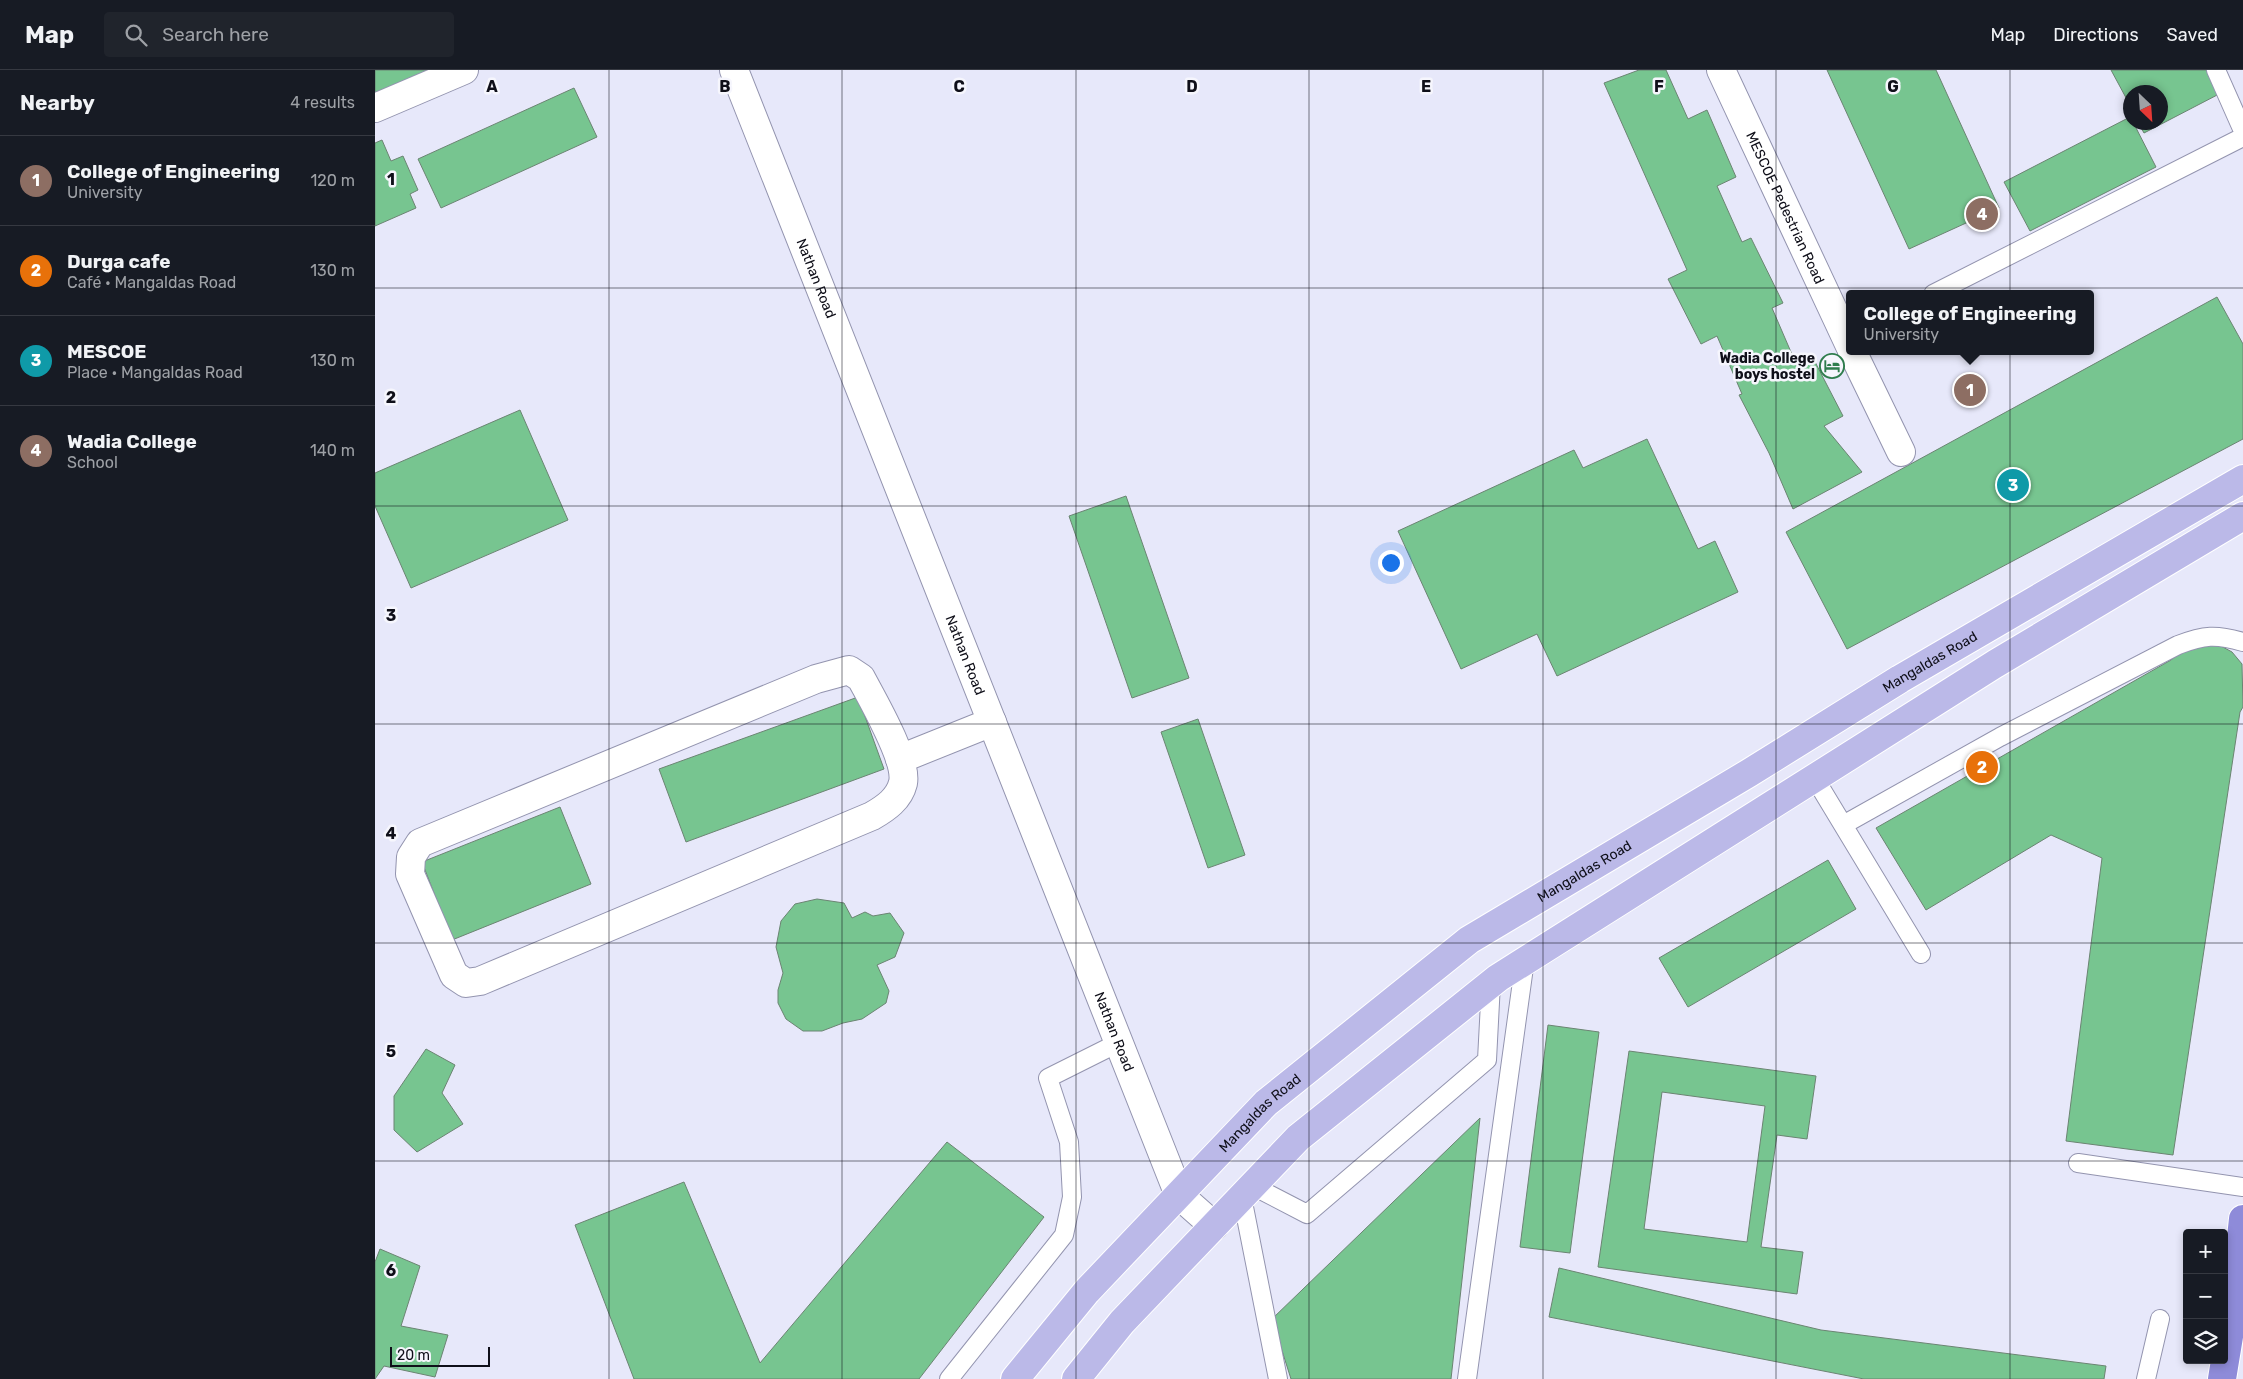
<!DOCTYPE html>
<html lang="en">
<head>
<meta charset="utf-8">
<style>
	body { margin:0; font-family:Rubik,sans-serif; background:#20242c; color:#f1f3f6 }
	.controls { position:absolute; right:15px; bottom:15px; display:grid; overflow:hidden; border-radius:5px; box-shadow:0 2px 8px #0003 }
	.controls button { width:45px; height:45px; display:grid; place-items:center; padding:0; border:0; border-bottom:1px solid #363941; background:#171b24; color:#f1f3f6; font:25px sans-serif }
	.compass { position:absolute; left:1748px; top:15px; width:45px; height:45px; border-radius:50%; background:#171b24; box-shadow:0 2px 8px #0003; rotate:155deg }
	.scale { position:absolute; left:15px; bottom:12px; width:100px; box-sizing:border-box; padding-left:5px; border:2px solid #0f0f19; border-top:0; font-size:14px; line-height:18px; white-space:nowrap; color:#0f0f19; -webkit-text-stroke:4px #f6f6fd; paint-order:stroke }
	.you { position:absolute; left:1015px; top:492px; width:18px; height:18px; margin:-12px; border:4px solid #fff; border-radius:50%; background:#1a73e8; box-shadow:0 0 0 8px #1a73e833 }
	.badge { display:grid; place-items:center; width:32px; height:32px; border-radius:50%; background:#db2777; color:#fff; font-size:16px; font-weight:700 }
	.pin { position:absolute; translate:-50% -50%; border:2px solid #fff; box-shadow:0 1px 5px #0006 }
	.popup { position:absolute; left:1471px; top:220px; width:248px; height:65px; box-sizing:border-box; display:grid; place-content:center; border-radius:5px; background:#171b24; filter:drop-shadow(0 1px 4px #0005); font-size:16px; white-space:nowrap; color:#9ea1a6 }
	.popup b { font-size:19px; color:#f1f3f6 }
	.popup::after { content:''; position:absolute; left:50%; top:100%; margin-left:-10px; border:10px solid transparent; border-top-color:#171b24 }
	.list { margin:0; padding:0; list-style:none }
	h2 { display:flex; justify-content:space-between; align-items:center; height:65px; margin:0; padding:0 20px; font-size:21px }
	h2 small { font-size:16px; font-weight:400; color:#9ea1a6 }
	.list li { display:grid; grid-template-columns:32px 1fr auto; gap:15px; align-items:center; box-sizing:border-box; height:90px; padding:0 20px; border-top:1px solid #363941 }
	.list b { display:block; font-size:19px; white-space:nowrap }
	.list p { margin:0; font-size:16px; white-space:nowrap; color:#9ea1a6 }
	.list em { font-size:16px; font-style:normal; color:#9ea1a6 }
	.icon { flex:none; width:28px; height:28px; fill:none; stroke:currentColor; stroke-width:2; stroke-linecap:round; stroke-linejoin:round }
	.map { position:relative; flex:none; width:1868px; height:1309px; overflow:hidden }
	header { display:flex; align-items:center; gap:30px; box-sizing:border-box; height:70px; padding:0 25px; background:#171b24; border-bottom:1px solid #363941 }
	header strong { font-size:24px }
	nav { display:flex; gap:28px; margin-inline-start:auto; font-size:18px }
	.search { width:350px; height:45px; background:#20242c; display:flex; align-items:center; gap:12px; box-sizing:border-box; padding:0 18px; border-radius:5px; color:#9ea1a6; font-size:19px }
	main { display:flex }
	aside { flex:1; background:#171b24 }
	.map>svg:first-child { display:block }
	.building { fill:#77c590; stroke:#6b8472; fill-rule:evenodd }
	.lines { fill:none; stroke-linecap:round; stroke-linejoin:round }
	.lane-casing { stroke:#9394af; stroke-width:20 }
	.street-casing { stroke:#9394af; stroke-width:30 }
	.primary-casing { stroke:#fff; stroke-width:30 }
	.highway-casing { stroke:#fff; stroke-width:30 }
	.lane { stroke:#fff; stroke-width:18 }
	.street { stroke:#fff; stroke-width:28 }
	.primary { stroke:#bbb9e8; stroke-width:28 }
	.highway { stroke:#8e8bd9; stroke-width:28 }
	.grid { fill:none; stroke:#0f0f19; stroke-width:1; stroke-opacity:0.55 }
	.labels { text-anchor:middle; stroke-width:5; stroke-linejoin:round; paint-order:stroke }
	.street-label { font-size:14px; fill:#0f0f19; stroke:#f6f6fd }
	.poi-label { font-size:14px; font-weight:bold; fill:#0f0f19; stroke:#f6f6fd; text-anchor:end }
	.grid-label { font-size:16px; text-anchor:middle; font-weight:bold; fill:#0f0f19; stroke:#f6f6fd; stroke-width:5; stroke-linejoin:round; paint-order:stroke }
</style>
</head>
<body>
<header>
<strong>Map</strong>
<div class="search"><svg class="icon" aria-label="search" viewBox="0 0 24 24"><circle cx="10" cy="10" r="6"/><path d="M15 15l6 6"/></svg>Search here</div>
<nav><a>Map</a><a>Directions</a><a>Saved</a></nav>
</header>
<main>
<aside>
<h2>Nearby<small>4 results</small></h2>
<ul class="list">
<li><span class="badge" style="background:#8d6e63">1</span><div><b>College of Engineering</b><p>University</p></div><em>120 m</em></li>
<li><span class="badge" style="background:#e8710a">2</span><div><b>Durga cafe</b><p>Café · Mangaldas Road</p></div><em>130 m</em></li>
<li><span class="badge" style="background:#0f9aa8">3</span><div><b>MESCOE</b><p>Place · Mangaldas Road</p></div><em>130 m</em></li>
<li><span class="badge" style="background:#8d6e63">4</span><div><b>Wadia College</b><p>School</p></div><em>140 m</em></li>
</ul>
</aside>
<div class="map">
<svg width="1868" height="1309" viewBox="0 0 1868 1309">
	<rect width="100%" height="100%" fill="#e7e8fa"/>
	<path class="building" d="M0,0h66l-66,30z
		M1264,0h27l22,49 19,-9 29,67 -19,9 25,56 9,-4 32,65 -11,5 25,58 16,-8 30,58 -19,10 38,46 -69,37 -24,-56 -30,-58 3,-1 -25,-58 -16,8 -33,-65 19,-9 -83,-187z
		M1452,0h109l63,138 -90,41z
		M1736,0h98l12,23 -77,40 -6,-11h23v-30h-30v15z
		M199,18l23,49 -156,71 -23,-49z
		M1755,47l1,5h2l23,45 -126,64 -26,-49z
		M7,70l9,21 12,-5 15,34 -8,4 6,14 -41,18v-83z
		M1842,227l26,47v95l-396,210 -61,-117z
		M145,340l48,110 -157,68 -36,-82v-33z
		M1272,369l51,110 17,-8 23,51 -181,84 -20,-42 -76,35 -63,-138 176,-81 9,18z
		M751,426l63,182 -57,20 -63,-182z
		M1831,573l15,3 11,6 10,12 1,43 -3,5 -67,443 -107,-14 36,-283 -51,-23 -125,75 -50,-82 295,-168 8,-7z
		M483,627l26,72 -198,73 -27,-73z
		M823,649l47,136 -37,13 -47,-136z
		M185,737l31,77 -139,56 -30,-78z
		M1453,790l28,49 -168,98 -29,-49z
		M442,829l27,4 8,15 13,-6 8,4 17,-3 14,20 -9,24 -18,8 12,26 -3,12 -24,16 -19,4 -21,8h-19l-17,-12 -8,-16v-13l5,-17 -7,-26 5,-26 14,-17z
		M1173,955l51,7 -29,221 -50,-6z
		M51,979l29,16 -13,28 21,31 -46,28 -23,-22v-34z
		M1254,981l187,25 -9,63 -30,-4 -16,112 42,5 -6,42 -199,-27zM1287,1022l103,14 -18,136 -103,-13z
		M1105,1048l-29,261h-160l-19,-60z
		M572,1072l97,75 -125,162h-285l-59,-154 109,-43 76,181z
		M5,1179l40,17 -19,60 47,9 -13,42 -51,-11 -9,13v-117z
		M1184,1198l262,62 285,36 -2,13h-240l-315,-62z"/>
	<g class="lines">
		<defs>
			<path id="lane" d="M1841,0l27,61
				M1558,224l310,-157
				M1439,707l29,48 157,-88 178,-92c26,-10 38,-11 65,-3
				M1468,755l78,129
				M1703,1093l165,24
				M878,1116l54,28 180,-154 4,-77
				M867,1127l36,182
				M574,1309l115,-144 8,-38 -3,-55 -21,-64 70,-35
				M1092,1309l58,-419
				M1771,1309l14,-60"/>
			<g id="street">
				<path id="s1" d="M359,0l445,1125 35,31"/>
				<path id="s2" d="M1346,0l129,276"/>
				<path d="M0,38l89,-38"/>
				<path d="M1477,281l49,101"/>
				<path d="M474,600l12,8c11,21 47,82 42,105 -4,16 -17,25 -31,33l-392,165 -14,2 -12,-8 -44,-101 1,-17 9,-14 396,-164z"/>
				<path d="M525,689l92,-37"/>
			</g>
			<g id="primary">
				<path id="s3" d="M640,1309l72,-88 179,-188 203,-163 280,-167 151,-94 343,-200"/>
				<path d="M701,1309l46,-57 176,-184 200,-160 497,-314 248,-148"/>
			</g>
			<path id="highway" d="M1847,1309l11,-67 10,-93"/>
		</defs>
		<use href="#lane" class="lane-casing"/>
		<use href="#street" class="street-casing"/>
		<use href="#primary" class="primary-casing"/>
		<use href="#highway" class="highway-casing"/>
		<use href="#lane" class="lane"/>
		<use href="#street" class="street"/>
		<use href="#primary" class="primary"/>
		<use href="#highway" class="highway"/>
	</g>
	<path class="grid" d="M234,0v1309M467,0v1309M701,0v1309M934,0v1309M1168,0v1309M1401,0v1309M1635,0v1309M0,218h1868M0,436h1868M0,654h1868M0,873h1868M0,1091h1868"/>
	<defs>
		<symbol id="hotel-ring" viewBox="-11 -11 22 22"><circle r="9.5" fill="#f6f6fd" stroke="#2f7d4d" stroke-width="1.5"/><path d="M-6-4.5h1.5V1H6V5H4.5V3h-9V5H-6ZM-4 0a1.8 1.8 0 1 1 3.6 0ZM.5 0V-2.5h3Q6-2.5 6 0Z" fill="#2f7d4d"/></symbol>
	</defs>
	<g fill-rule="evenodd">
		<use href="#hotel-ring" x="1443" y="282" width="28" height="28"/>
	</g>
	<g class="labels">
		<g class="street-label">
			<text dy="5" stroke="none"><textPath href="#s2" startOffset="152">MESCOE Pedestrian Road</textPath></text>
			<text dy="5" stroke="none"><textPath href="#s1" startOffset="224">Nathan Road</textPath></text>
			<text dy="5" stroke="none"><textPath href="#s1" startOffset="629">Nathan Road</textPath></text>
			<text dy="5" stroke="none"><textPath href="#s3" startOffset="1172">Mangaldas Road</textPath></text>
			<text dy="5" stroke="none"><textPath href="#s3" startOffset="768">Mangaldas Road</textPath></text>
			<text dy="5" stroke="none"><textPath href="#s1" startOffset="1034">Nathan Road</textPath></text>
			<text dy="5" stroke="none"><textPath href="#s3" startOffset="362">Mangaldas Road</textPath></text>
		</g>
		<g class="poi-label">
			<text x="1440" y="293">Wadia College<tspan x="1440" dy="16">boys hostel</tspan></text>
		</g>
	</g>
	<g class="grid-label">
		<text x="117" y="22">A</text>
		<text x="350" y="22">B</text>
		<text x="584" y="22">C</text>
		<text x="817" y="22">D</text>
		<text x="1051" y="22">E</text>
		<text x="1284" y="22">F</text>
		<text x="1518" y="22">G</text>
		<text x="16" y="115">1</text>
		<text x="16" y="333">2</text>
		<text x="16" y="551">3</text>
		<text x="16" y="769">4</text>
		<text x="16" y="987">5</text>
		<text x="16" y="1206">6</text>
	</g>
</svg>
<div class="controls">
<button>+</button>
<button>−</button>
<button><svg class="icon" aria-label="layers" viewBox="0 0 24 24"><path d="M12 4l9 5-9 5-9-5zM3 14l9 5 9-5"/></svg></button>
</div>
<svg class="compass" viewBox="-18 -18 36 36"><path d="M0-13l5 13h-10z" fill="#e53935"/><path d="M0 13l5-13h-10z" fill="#9ea1a6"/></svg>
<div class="scale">20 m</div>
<div class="you"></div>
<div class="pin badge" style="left:1595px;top:320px;background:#8d6e63">1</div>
<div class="popup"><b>College of Engineering</b>University</div>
<div class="pin badge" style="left:1607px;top:697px;background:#e8710a">2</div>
<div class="pin badge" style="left:1638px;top:415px;background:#0f9aa8">3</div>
<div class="pin badge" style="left:1607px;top:144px;background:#8d6e63">4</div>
</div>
</main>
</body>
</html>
